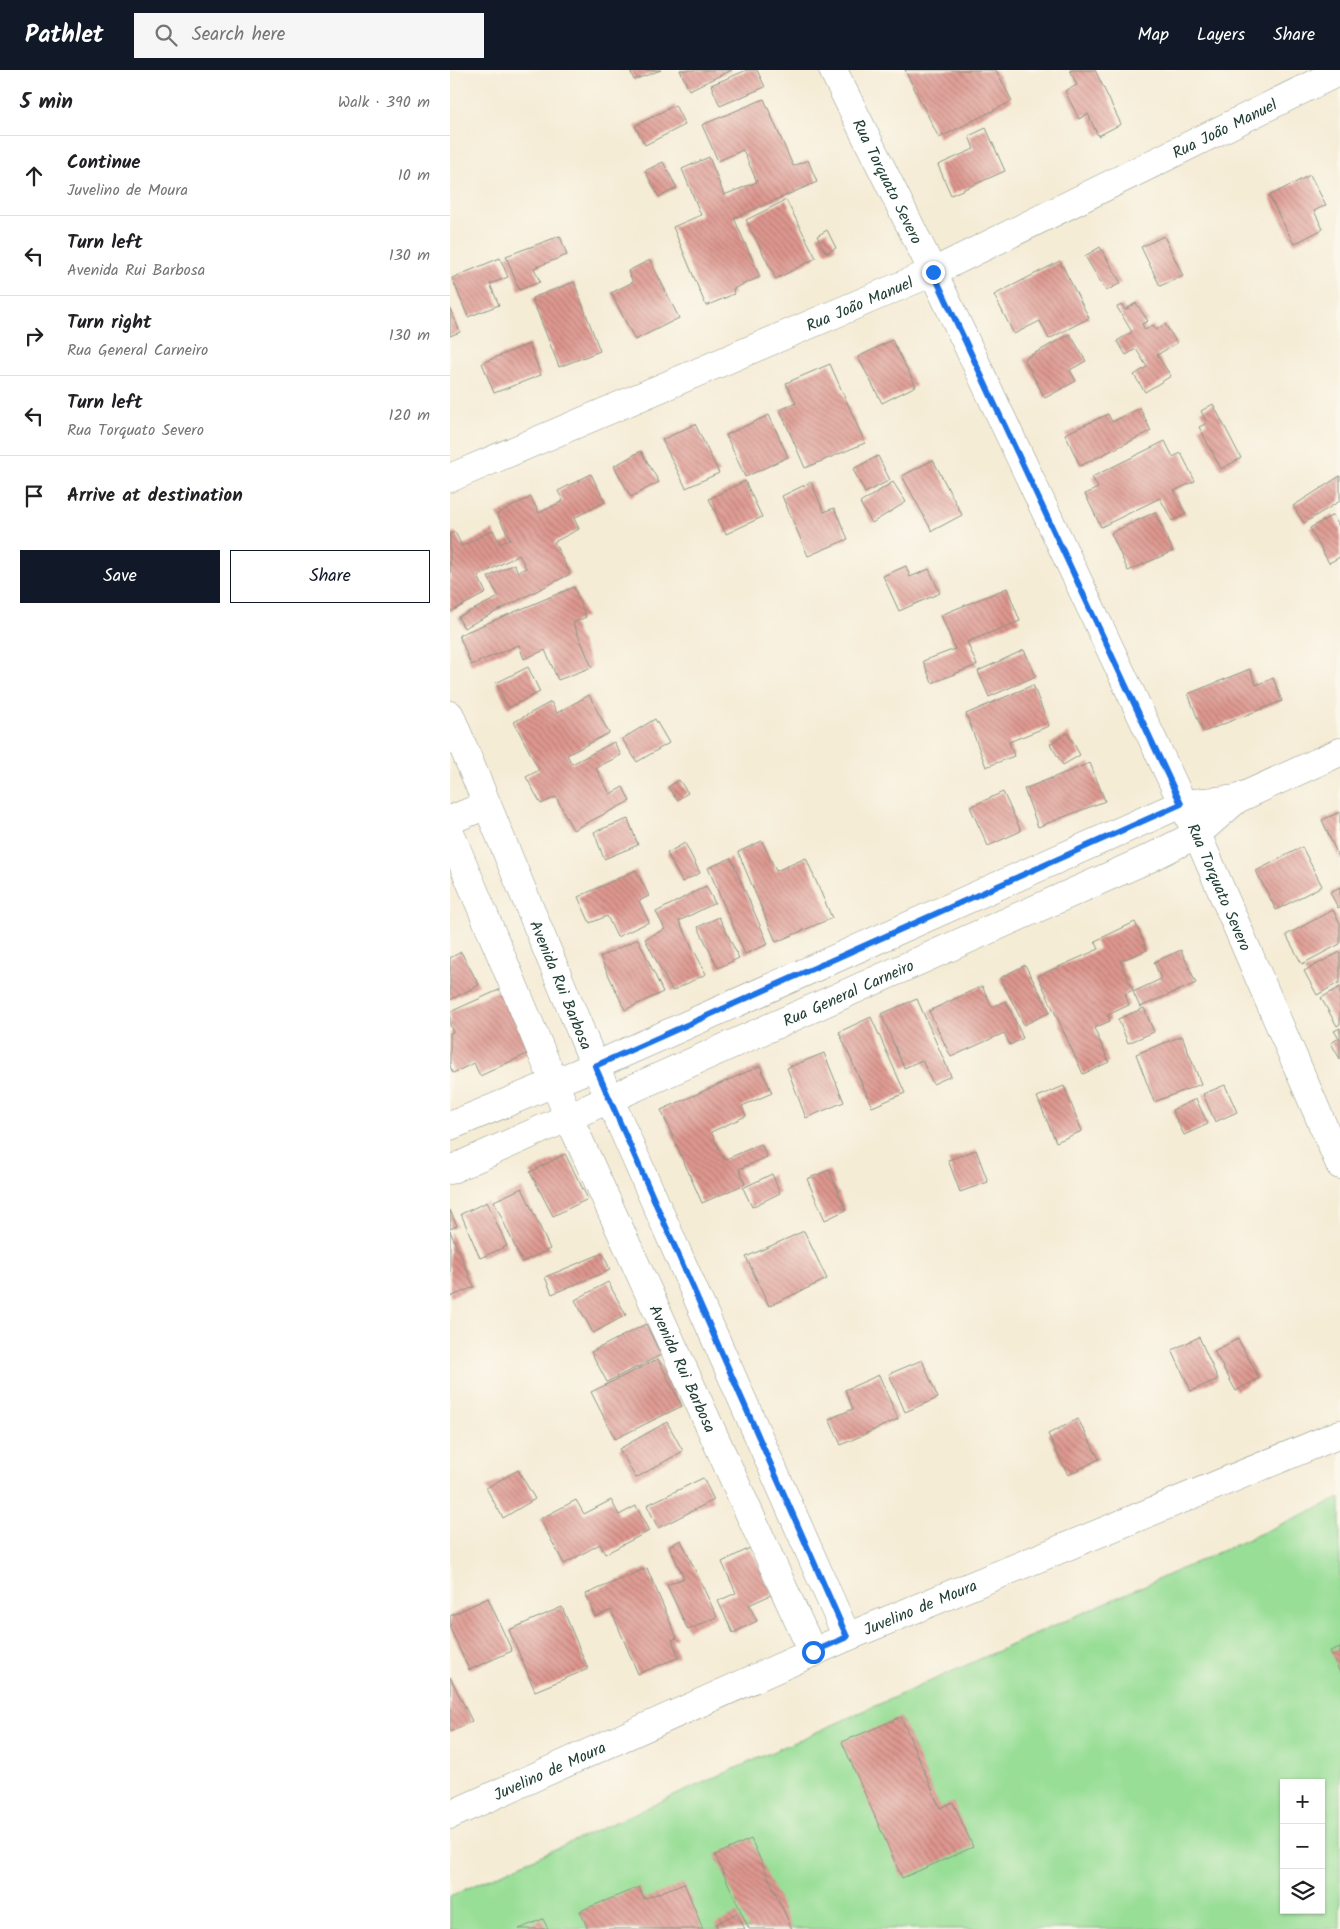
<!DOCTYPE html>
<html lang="en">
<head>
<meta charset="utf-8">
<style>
	body { margin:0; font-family:Kalam,sans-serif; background:#f6f6f6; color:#202124 }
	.controls { position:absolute; right:15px; bottom:15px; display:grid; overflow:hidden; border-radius:0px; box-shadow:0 1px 4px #0004 }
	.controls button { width:45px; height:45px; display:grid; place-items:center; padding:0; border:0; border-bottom:1px solid #e0e0e0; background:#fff; color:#202124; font:25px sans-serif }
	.stop { position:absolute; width:15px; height:15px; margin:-11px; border:4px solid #1a73e8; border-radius:50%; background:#fff }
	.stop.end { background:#1a73e8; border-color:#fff; box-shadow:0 1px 5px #0008 }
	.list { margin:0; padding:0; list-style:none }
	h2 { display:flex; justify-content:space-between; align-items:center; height:65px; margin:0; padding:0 20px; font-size:21px }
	h2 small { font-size:16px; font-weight:400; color:#757577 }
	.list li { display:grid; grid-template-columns:32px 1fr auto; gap:15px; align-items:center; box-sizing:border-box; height:80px; padding:0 20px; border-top:1px solid #e0e0e0 }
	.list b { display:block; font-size:19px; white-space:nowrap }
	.list p { margin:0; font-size:16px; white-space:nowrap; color:#757577 }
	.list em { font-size:16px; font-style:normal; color:#757577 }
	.actions { display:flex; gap:10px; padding:15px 20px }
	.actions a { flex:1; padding:11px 0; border:1px solid #111827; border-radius:0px; text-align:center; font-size:18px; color:#111827 }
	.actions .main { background:#111827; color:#fff }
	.icon { flex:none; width:28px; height:28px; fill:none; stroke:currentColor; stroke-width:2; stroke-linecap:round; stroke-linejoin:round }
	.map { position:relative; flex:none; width:890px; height:1859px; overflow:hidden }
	header { display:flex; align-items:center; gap:30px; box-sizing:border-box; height:70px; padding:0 25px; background:#111827; color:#fff }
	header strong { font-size:24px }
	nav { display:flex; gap:28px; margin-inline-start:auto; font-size:18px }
	.search { width:350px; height:45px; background:#f6f6f6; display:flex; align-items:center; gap:12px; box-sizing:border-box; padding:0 18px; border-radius:0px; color:#757577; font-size:19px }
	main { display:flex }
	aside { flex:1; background:#fff }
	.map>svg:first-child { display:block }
	.green { fill:#98de96; stroke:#5c8e65; fill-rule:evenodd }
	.building { fill:url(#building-back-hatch) }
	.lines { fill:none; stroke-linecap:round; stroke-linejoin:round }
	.street-casing { stroke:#8a9485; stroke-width:29 }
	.street { stroke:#fff; stroke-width:28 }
	.route { stroke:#1a73e8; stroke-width:6 }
	.labels { text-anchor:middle; stroke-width:4.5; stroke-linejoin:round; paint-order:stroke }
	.street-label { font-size:16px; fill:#1f3d34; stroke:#fbf7ec }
</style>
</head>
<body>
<header>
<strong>Pathlet</strong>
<div class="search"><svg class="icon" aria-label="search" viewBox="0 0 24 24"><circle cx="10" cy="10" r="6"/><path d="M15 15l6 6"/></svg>Search here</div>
<nav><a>Map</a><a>Layers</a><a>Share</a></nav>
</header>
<main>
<aside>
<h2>5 min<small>Walk · 390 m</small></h2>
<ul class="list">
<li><svg class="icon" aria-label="ahead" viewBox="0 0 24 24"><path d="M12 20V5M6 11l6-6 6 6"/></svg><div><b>Continue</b><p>Juvelino de Moura</p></div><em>10 m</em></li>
<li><svg class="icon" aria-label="left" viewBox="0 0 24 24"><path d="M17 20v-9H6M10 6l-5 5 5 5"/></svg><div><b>Turn left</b><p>Avenida Rui Barbosa</p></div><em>130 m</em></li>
<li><svg class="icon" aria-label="right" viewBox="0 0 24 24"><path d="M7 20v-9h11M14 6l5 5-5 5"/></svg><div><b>Turn right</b><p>Rua General Carneiro</p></div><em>130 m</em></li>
<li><svg class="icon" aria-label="left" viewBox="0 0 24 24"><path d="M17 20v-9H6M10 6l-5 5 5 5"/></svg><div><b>Turn left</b><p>Rua Torquato Severo</p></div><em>120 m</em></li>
<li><svg class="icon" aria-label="arrive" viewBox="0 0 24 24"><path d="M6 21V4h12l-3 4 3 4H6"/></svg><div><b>Arrive at destination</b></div></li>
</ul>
<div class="actions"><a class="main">Save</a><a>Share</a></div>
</aside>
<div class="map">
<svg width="890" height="1859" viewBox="0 0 890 1859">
	<defs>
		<pattern id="building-back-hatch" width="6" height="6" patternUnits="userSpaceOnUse" patternTransform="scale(1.25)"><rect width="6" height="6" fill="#de978f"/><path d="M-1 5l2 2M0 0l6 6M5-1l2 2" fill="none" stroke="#b37c76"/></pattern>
	</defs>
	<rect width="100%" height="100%" fill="#fbf7ec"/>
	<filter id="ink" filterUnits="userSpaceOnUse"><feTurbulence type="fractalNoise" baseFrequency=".02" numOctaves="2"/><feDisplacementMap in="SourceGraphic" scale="10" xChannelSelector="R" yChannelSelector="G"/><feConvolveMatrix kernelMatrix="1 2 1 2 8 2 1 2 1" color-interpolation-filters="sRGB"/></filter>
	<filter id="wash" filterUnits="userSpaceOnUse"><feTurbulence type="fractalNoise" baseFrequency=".0096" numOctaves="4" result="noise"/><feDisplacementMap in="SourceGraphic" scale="20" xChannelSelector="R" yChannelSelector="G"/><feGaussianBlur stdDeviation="1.12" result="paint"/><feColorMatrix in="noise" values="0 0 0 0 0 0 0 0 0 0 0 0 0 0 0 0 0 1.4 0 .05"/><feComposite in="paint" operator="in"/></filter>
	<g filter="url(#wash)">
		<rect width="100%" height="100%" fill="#f5ecd6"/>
		<path class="green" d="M890,1428v431h-890v-33zM834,1713h37v127h-37z"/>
		<g id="blocks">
			<path class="building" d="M180,0h31l-27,10z
				M230,0h52l-43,20z
				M297,0h10l8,17 -45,19 -9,-21z
				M455,0h91l16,31 -73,37z
				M620,0h25l26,54 -23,12 -10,-22 -9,5 -14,-28 12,-6z
				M314,29l29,67 15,-6 9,22 -83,36 26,59 -27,12 1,5 -28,12 -33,-79 28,-12 -19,-46 27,-12 15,38 33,-13 -14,-32 -25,11 -16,-36z
				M225,35l10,20 -40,20 -10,-19z
				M536,58l19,43 -54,24 -13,-30 36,-16 -5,-13z
				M213,92l14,26 -18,9 -14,-26z
				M860,105l16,30 -12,6 9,18 -29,15 -25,-48z
				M336,130l30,58 -40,21 -30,-59z
				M377,160l9,18 -10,5 -9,-17z
				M110,166l7,19 -33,13 6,14 -21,8 -13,-34z
				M714,166l19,40 -23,10 -19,-39z
				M650,177l21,36 -15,8 -21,-35z
				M50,188l8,19 -18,7 9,21 -31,12 -16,-39z
				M200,190l29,58 -44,22 -24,-47 22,-11 -5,-11z
				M610,191l29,57 -40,21 -9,-18 -26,13 -20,-39z
				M124,212l26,69 -41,16 -27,-69z
				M686,233l12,18 -6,3 3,6 8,-5 3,5 9,-6 12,19 -20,12 14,21 -26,16 -11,-17 13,-8 -11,-18 -10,6 -9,-14 15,-9 -15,-25 5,-2 3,5z
				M0,238l10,24 -10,4z
				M620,264l16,27 -16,9 6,11 -31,17 -21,-39z
				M442,270l24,46 -34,17 -24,-46z
				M79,274l12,31 -47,18 -12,-30z
				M380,294l35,79 -60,25 -25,-58 16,-7 -10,-20z
				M763,334l28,54 -20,11 -22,-42 8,-4 -6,-12z
				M690,338l11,23 -71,35 -15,-32 43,-20 4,8z
				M319,345l19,42 -43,20 -19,-42z
				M245,354l24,49 -33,15 -24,-48z
				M715,371l8,16 8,-4 14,28 -21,10 12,23 -14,7 -12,-23 -59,29 -16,-33 13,-6 -6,-11z
				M191,381l18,31 -28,15 -17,-31z
				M428,386l12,24 -25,13 -12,-24z
				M483,390l29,55 -30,16 -30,-55z
				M141,404l14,28 -31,16 5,11 -25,13 16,32 -106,54 -6,-11 41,-20 -11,-20 26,-13 4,8 8,-4 -7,-13 -41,21 8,17 -36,19v-78l5,-2 7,14 31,-16 7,14 10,-5 -13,-25 34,-17 8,16 24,-12 -5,-10z
				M890,406v25l-36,22 -11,-17z
				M295,411l17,36 -36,17 -17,-35z
				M361,412l13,30 10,-4 14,31 -40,17 -26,-60z
				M443,412l13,20 -34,21 -12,-20z
				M705,442l18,39 -45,20 -17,-38z
				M883,445l7,13v29l-11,6 -19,-35z
				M456,496l4,11 19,-8 11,24 -41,18 -16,-35z
				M124,517l12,30 -13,6 19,44 -34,13 -13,-30 -21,9 -5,-14 -48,20 -12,-30z
				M557,518l13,33 -53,21 10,23 -45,18 -9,-22 32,-12 -14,-34z
				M574,580l12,26 -47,21 -11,-26z
				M78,597l12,25 -32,16 -12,-25z
				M800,599l6,16 17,-7 9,23 -79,31 -15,-38z
				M583,615l16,41 -40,16 5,14 -28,11 -20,-53z
				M139,625l20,38 -42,22 5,9 42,-22 7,13 -25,13 14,26 13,-7 7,14 -57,29 -17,-33 -15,7 -15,-27 13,-7 -25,-48 37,-20 6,11z
				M205,649l14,24 -32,19 -15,-23z
				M618,663l12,22 -17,10 -13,-21z
				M640,693l15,38 -67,26 -14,-38z
				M229,710l9,13 -11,7 -9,-13z
				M553,722l18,39 -33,15 -18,-39z
				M890,742v48l-18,-40z
				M178,749l10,26 -34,14 -10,-27z
				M312,771l14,30 30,-13 26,60 -56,24 -38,-90z
				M235,773l15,30 -18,9 -15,-29z
				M852,777l20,39 -46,24 -20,-39z
				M281,788l37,86 -23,10 -37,-86z
				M186,800l13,26 -10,5 10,21 -32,15 -10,-21 -17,7 -12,-26z
				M256,816l9,17 -36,18 27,53 -34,17 -27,-52 20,-10 -9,-17z
				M890,817v20l-2,1 -8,-16z
				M883,840l7,13v21l-38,20 -16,-29z
				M269,847l20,41 -21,10 -20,-41z
				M685,852l12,28 -27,11 13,29 -8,4 4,11 -21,10 2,6 -16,7 15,34 -26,12 -45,-98 61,-27 -4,-8z
				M188,869l25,53 -38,18 -25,-53z
				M731,880l15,33 -56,24 -7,-15 28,-13 -7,-17z
				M11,882l18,33 -29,15v-42z
				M890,882v30l-23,13 -13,-24z
				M575,895l25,47 -26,13 -24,-47z
				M532,916l10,21 14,-6 17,37 -13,7 -6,-12 -53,24 -22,-46z
				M890,917v37l-3,2 -16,-28z
				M51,919l30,63 -51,24 -6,-13 -21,10 -3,-7v-33l3,-1 -3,-6v-14z
				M467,929l34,77 -18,8 -11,-24 -18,8 -23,-54z
				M694,938l10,24 -26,11 -10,-24z
				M421,947l34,76 -33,14 -33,-75z
				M890,958v31l-9,-16 8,-5 -5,-7z
				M732,966l19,48 -47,18 -18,-48z
				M374,983l20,49 -38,16 -19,-50z
				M310,996l12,27 -30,13 4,10 -35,16 13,28 37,-16 6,13 -28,12 6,15 -43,19 -41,-93z
				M775,1015l12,27 -22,10 -12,-28z
				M614,1016l18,45 -26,11 -19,-45z
				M746,1029l12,25 -24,11 -12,-25z
				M526,1080l12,32 -28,10 -12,-32z
				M115,1084l23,45 -35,17 -23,-44z
				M379,1100l17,40 -21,10 -18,-41z
				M322,1104l8,19 -28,14 -9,-19z
				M72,1118l28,61 -28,13 -28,-61z
				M37,1132l20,44 -27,12 -19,-44z
				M0,1140l7,16 -7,3z
				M0,1161l24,56 -24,10z
				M354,1161l23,48 -58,27 -23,-49z
				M153,1183l7,17 -58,24 -7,-17z
				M158,1212l18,33 -33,18 -18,-33z
				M196,1254l15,31 -54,27 -16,-30z
				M749,1267l19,42 -27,12 -19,-41z
				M788,1269l21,39 -23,13 -22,-40z
				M208,1289l24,47 -67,33 -24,-47z
				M472,1290l16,38 -33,14 -16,-38z
				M429,1305l19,44 -57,26 -12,-26 24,-10 -8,-19z
				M628,1349l21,40 -31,16 -20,-41z
				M217,1352l16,29 -47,27 -17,-29z
				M68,1400l17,29 -32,19 -17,-30z
				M253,1408l11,22 -56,28 -11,-23z
				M126,1430l8,14 27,-14 8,15 17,-9 13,25 -44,23 -5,-10 -36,20 -24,-45z
				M231,1470l36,77 -29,13 -21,-45 17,-7 -15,-32z
				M300,1478l23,46 -24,11 8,16 -24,12 -15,-32 18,-8 -14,-31z
				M197,1498l30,70 -5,2 7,17 -41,17 -27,-64 -16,7 -9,-23z
				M38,1528l24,53 -43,19 -19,-42v-12z
				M112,1537l26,62 -53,22 -26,-61z
				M890,1577v26l-10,-22z
				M0,1607l22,44 -22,11z
				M451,1647l39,91 13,-6 20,45 -71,31 -60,-136z
				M301,1769l41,90h-43l-34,-74z
				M234,1813l19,46h-115l-8,-18 59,-24 5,12z
				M287,1843l8,16h-27l-2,-5z
				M93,1849l5,10h-29z"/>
		</g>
	</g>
	<g filter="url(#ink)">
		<use href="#blocks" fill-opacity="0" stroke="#8a9485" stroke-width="1"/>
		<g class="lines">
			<defs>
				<g id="street">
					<path id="s1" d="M383,0l100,202 264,562 143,331"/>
					<path id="s2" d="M0,408l483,-206 407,-201"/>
					<path id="s3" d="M0,645l145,351 252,571"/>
					<path d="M0,750l37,-15"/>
					<path id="s4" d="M0,763l119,285 244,535"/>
					<path d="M0,1056l145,-60 586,-262 56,-5"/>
					<path id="s5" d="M0,1100l700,-312 47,-24 40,-35 103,-47"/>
					<path id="s6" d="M0,1745l397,-178 493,-203"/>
				</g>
			</defs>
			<use href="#street" class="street-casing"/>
			<use href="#street" class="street"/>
		</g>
	</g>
	<g class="lines" filter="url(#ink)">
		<path class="route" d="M363,1582l34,-15 -252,-571 586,-262 -248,-532"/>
	</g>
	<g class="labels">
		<g class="street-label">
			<text dy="6" stroke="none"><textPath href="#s2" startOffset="850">Rua João Manuel</textPath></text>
			<text dy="6" stroke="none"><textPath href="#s1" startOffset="124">Rua Torquato Severo</textPath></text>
			<text dy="6" stroke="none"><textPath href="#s2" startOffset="445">Rua João Manuel</textPath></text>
			<text dy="6" stroke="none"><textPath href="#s1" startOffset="904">Rua Torquato Severo</textPath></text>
			<text dy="6" stroke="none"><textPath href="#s3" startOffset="292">Avenida Rui Barbosa</textPath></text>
			<text dy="6" stroke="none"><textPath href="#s5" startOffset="436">Rua General Carneiro</textPath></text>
			<text dy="6" stroke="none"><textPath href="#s4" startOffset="584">Avenida Rui Barbosa</textPath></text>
			<text dy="6" stroke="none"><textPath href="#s6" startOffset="514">Juvelino de Moura</textPath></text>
			<text dy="6" stroke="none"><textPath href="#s6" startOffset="109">Juvelino de Moura</textPath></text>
		</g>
	</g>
</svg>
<div class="controls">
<button>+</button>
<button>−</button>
<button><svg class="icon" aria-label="layers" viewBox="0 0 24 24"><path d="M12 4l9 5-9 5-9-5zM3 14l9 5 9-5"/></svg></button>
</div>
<div class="stop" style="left:363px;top:1582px"></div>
<div class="stop end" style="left:483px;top:202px"></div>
</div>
</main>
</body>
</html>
